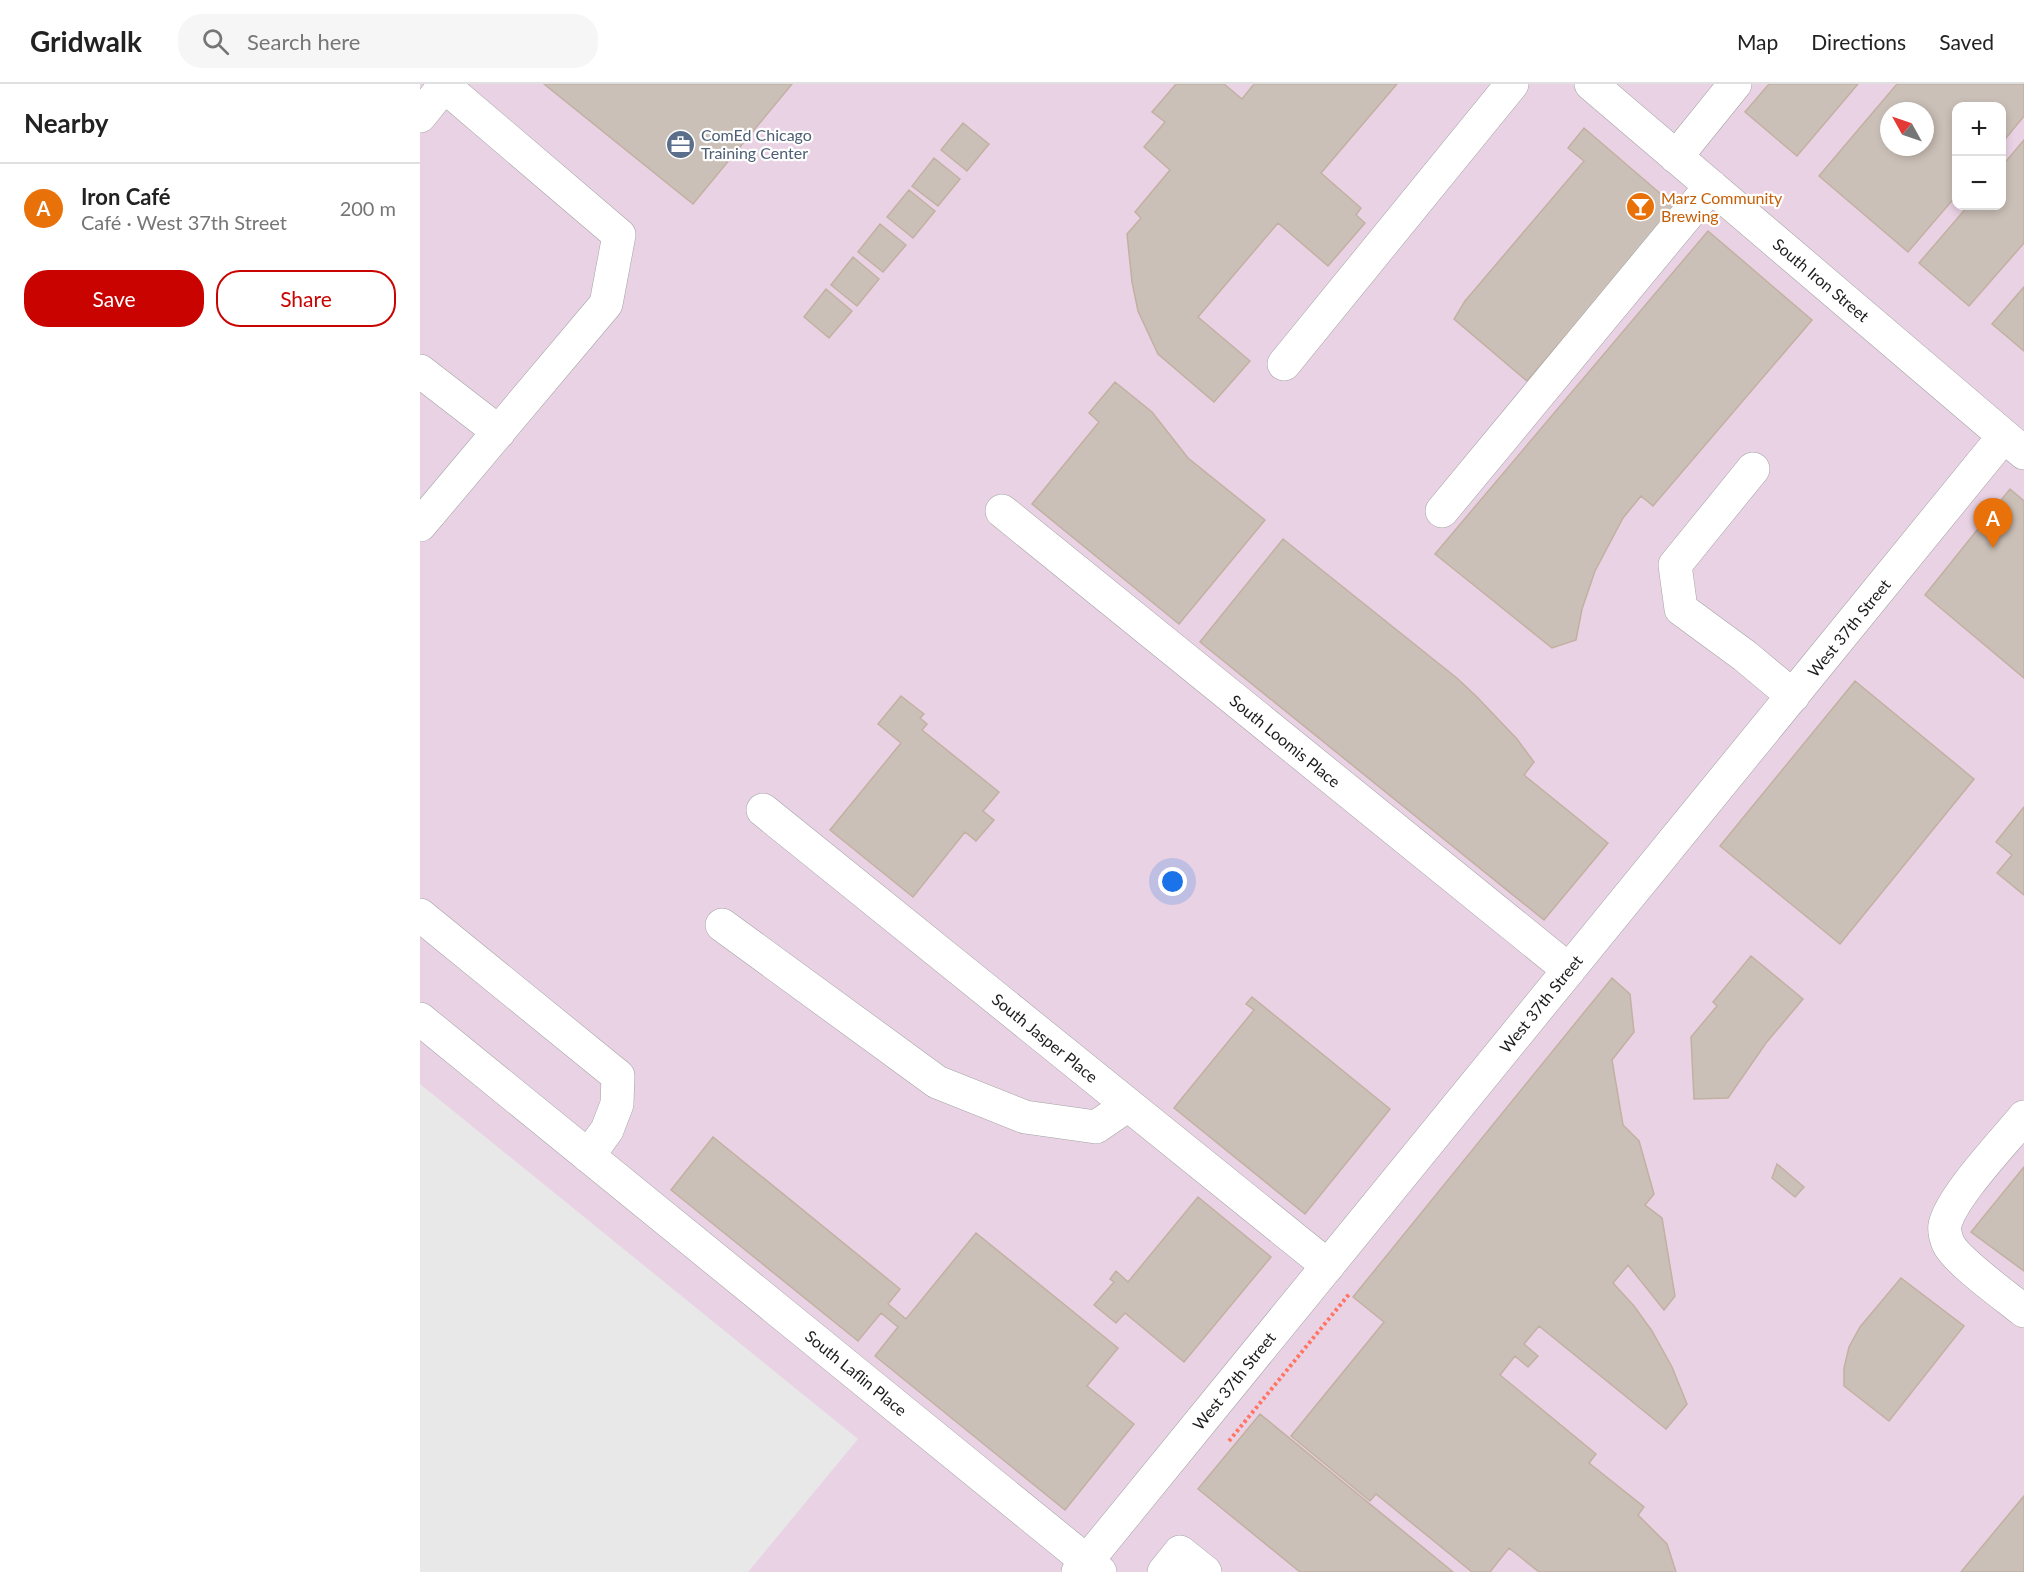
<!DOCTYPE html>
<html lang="en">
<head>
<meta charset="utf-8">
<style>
	body { margin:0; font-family:Lato,sans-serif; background:#f6f6f6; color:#222 }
	.controls { position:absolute; right:18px; top:18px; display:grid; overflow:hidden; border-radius:12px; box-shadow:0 3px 9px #0003 }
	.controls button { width:54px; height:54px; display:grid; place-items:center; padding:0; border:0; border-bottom:2px solid #e0e0e0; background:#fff; color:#222; font:30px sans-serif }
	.compass { position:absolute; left:1460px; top:18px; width:54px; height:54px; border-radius:50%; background:#fff; box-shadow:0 3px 9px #0003; rotate:310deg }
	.you { position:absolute; left:753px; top:798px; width:21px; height:21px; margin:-15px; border:4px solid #fff; border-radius:50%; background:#1a73e8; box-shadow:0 0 0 9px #1a73e833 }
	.badge { display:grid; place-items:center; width:39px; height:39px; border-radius:50%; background:#c90300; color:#fff; font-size:20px; font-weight:700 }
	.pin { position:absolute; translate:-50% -50px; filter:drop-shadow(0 2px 3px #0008) }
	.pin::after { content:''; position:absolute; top:32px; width:21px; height:18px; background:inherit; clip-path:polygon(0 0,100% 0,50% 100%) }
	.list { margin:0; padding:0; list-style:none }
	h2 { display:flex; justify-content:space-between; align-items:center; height:78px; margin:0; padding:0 24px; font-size:26px }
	h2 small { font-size:20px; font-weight:400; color:#767676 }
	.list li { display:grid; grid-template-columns:39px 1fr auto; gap:18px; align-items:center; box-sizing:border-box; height:90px; padding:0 24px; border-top:2px solid #e0e0e0 }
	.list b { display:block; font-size:22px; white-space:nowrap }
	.list p { margin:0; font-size:20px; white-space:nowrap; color:#767676 }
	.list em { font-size:20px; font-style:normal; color:#767676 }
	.actions { display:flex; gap:12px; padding:18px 24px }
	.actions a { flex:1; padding:14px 0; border:2px solid #c90300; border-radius:24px; text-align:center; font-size:21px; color:#c90300 }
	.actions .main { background:#c90300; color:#fff }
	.icon { flex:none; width:33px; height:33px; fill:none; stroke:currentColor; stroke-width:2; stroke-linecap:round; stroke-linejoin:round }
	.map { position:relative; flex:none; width:1604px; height:1488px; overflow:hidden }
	header { display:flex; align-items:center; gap:36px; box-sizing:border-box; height:84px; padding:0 30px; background:#fff; border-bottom:2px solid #e0e0e0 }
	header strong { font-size:28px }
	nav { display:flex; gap:33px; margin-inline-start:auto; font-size:21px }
	.search { width:420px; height:54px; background:#f6f6f6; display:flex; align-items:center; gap:15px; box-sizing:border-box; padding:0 21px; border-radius:24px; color:#767676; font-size:22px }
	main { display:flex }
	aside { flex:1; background:#fff }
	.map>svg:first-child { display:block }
	.industrial { fill:#e9d2e4; fill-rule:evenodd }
	.parking { fill:#e8e8e8 }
	.building { fill:#cbc0b7; stroke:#c2b0a2; stroke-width:1.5; fill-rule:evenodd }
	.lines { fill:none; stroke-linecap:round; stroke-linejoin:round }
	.minor-casing { stroke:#a3a3a3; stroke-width:34 }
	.path { stroke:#ff7462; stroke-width:4; stroke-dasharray:3 3; stroke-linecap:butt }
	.minor { stroke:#fff; stroke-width:33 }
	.labels { text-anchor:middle; stroke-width:4.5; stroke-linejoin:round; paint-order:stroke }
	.service-label { font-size:16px; fill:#4e5e75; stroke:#fff; text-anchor:start }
	.food-label { font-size:16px; fill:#c56008; stroke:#fff; text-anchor:start }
	.street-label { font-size:16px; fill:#1c1c1c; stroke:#fff }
</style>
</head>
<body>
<header>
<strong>Gridwalk</strong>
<div class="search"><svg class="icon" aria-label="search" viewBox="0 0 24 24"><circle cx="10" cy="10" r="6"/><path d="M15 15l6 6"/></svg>Search here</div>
<nav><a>Map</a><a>Directions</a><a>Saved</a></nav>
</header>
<main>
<aside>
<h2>Nearby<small></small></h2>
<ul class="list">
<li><span class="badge" style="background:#e8710a">A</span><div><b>Iron Café</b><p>Café · West 37th Street</p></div><em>200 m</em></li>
</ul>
<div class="actions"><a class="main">Save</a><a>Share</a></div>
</aside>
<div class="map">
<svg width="1604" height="1488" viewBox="0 0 1604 1488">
	<rect width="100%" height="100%" fill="#efeae1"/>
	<path class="industrial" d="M0,0h1604v1488h-1604zM1536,22h46v100h-46zM1469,27h36v36h-36z"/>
	<path class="parking" d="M0,1000l438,355 -110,133h-328z"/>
	<path class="building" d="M124,0h248l-99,120z
		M756,0h48l18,15 12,-15h143l-76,89 40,35 -5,7 9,8 -37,43 -50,-43 -80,94 52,44 -36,41 -56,-48 -20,-43 -6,-29 -5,-48 14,-16 -6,-6 35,-42 -26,-23 21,-25 -13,-10z
		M1349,0h89l-61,72 -52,-44z
		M1477,0h127v32l-22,27v-37h-46v90l-48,56 -89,-76zM1469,27h36v36h-36z
		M543,39l26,21 -22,27 -26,-21z
		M1164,44l92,79 -149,174 -73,-62 11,-18 119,-140 -16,-13z
		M1604,56v103l-55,63 -50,-43 49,-57h34v-40z
		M514,74l26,21 -22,27 -26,-20z
		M489,106l26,21 -22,27 -26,-21z
		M460,140l26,21 -23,27 -25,-20z
		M1288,147l104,89 -159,186 -12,-10 -18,22 -28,53 -13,38 -6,31 -24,8 -117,-94z
		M433,173l26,22 -22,27 -26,-21z
		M1604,203v64l-32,-27z
		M406,205l26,22 -23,27 -25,-21z
		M695,298l37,30 36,46 77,62 -86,104 -147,-120 67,-82 -10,-9z
		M1590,405l14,12v177l-99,-83z
		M863,455l175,140 19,18 40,42 17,23 -10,13 84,68 -64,77 -344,-278z
		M1435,597l119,98 -134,165 -120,-98z
		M481,612l23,18 -4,4 7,6 -5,6 77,62 -16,19 11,9 -18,21 -11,-9 -52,65 -83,-67 71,-87 -23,-19z
		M1604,723v88l-27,-22 15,-18 -16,-13z
		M1331,872l52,43 -37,44 -38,55 -34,1 -3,-62 26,-31 -4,-4z
		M1192,894l18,16 4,38 -22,28 11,65 16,16 15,53 -9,11 17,13 13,78 -11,14 -36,-45 -15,18 21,23 18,25 20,36 15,37 -21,25 -127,-103 -15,18 14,12 -10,11 -13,-11 -15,19 90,74 6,5 -7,9 55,44 -6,8 29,29 9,28h-137l-30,-24 -19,24h-18l-96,-78 -6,7 -79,-65 93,-114 -31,-25z
		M832,913l138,112 -85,105 -131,-106 80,-98 -8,-6z
		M293,1053l187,152 -12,15 18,15 70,-86 142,115 -31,38 47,38 -69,86 -190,-154 23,-29 -17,-14 -23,28 -187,-151z
		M1357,1080l27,23 -9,10 -23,-19z
		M1604,1083v104l-53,-39z
		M778,1113l73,60 -87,105 -59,-49 -9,10 -22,-18 20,-23 -4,-3 6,-8 12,11z
		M1481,1194l63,48 -75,95 -45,-35v-18l5,-21 11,-20z
		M840,1330l193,158h-153l-102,-83z
		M1604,1412v76h-63z"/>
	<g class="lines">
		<defs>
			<path id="minor" d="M1171,0l433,369
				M0,32l24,-30
				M1256,73l59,-73
				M864,280l228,-280
				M0,287l79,61
				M1333,385l-78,96 6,44 64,47 48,40
				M582,427l567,459
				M1022,427l269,-325
				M0,441l186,-221 13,-69 -177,-151
				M343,726l565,456
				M0,831l198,161 -1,28 -10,26 -19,26
				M302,841l215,157 88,35 71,10 32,-22
				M0,935l680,553
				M1604,1033c-20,25 -73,80 -79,108 -1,5 1,13 3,18 8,18 59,54 76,68
				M658,1488l926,-1136
				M744,1488l16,-20 25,20"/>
		</defs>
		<use href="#minor" class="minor-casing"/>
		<path class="path" d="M809,1357l121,-148"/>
		<use href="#minor" class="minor"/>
	</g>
	<defs>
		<symbol id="office-disc" viewBox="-11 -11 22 22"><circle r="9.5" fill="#5c6f8a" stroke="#fff"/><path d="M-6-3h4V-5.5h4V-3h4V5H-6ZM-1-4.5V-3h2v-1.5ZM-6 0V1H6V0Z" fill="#fff"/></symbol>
		<symbol id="bar-disc" viewBox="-11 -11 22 22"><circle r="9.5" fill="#e8710a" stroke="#fff"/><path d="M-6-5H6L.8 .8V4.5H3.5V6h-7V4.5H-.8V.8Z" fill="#fff"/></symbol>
	</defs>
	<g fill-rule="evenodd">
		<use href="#office-disc" x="244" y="44" width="33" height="33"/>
		<use href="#bar-disc" x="1204" y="106" width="33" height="33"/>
	</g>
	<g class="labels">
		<g class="service-label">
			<text x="281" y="57">ComEd Chicago<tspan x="281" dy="18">Training Center</tspan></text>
		</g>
		<g class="food-label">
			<text x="1241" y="120">Marz Community<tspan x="1241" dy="18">Brewing</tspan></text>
		</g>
		<g class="street-label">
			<text transform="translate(1401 196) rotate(40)" y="6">South Iron Street</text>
			<text transform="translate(1429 544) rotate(-51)" y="6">West 37th Street</text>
			<text transform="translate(865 657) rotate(39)" y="6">South Loomis Place</text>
			<text transform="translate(1121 920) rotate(-51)" y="6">West 37th Street</text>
			<text transform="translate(625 954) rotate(39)" y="6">South Jasper Place</text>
			<text transform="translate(436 1289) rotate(39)" y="6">South Laflin Place</text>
			<text transform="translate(814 1297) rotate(-51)" y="6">West 37th Street</text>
		</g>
	</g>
</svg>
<div class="controls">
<button>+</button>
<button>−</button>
</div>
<svg class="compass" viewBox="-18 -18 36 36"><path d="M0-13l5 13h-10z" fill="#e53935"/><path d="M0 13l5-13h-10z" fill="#767676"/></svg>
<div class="you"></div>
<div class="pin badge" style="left:1573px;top:464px;background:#e8710a">A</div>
</div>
</main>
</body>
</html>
